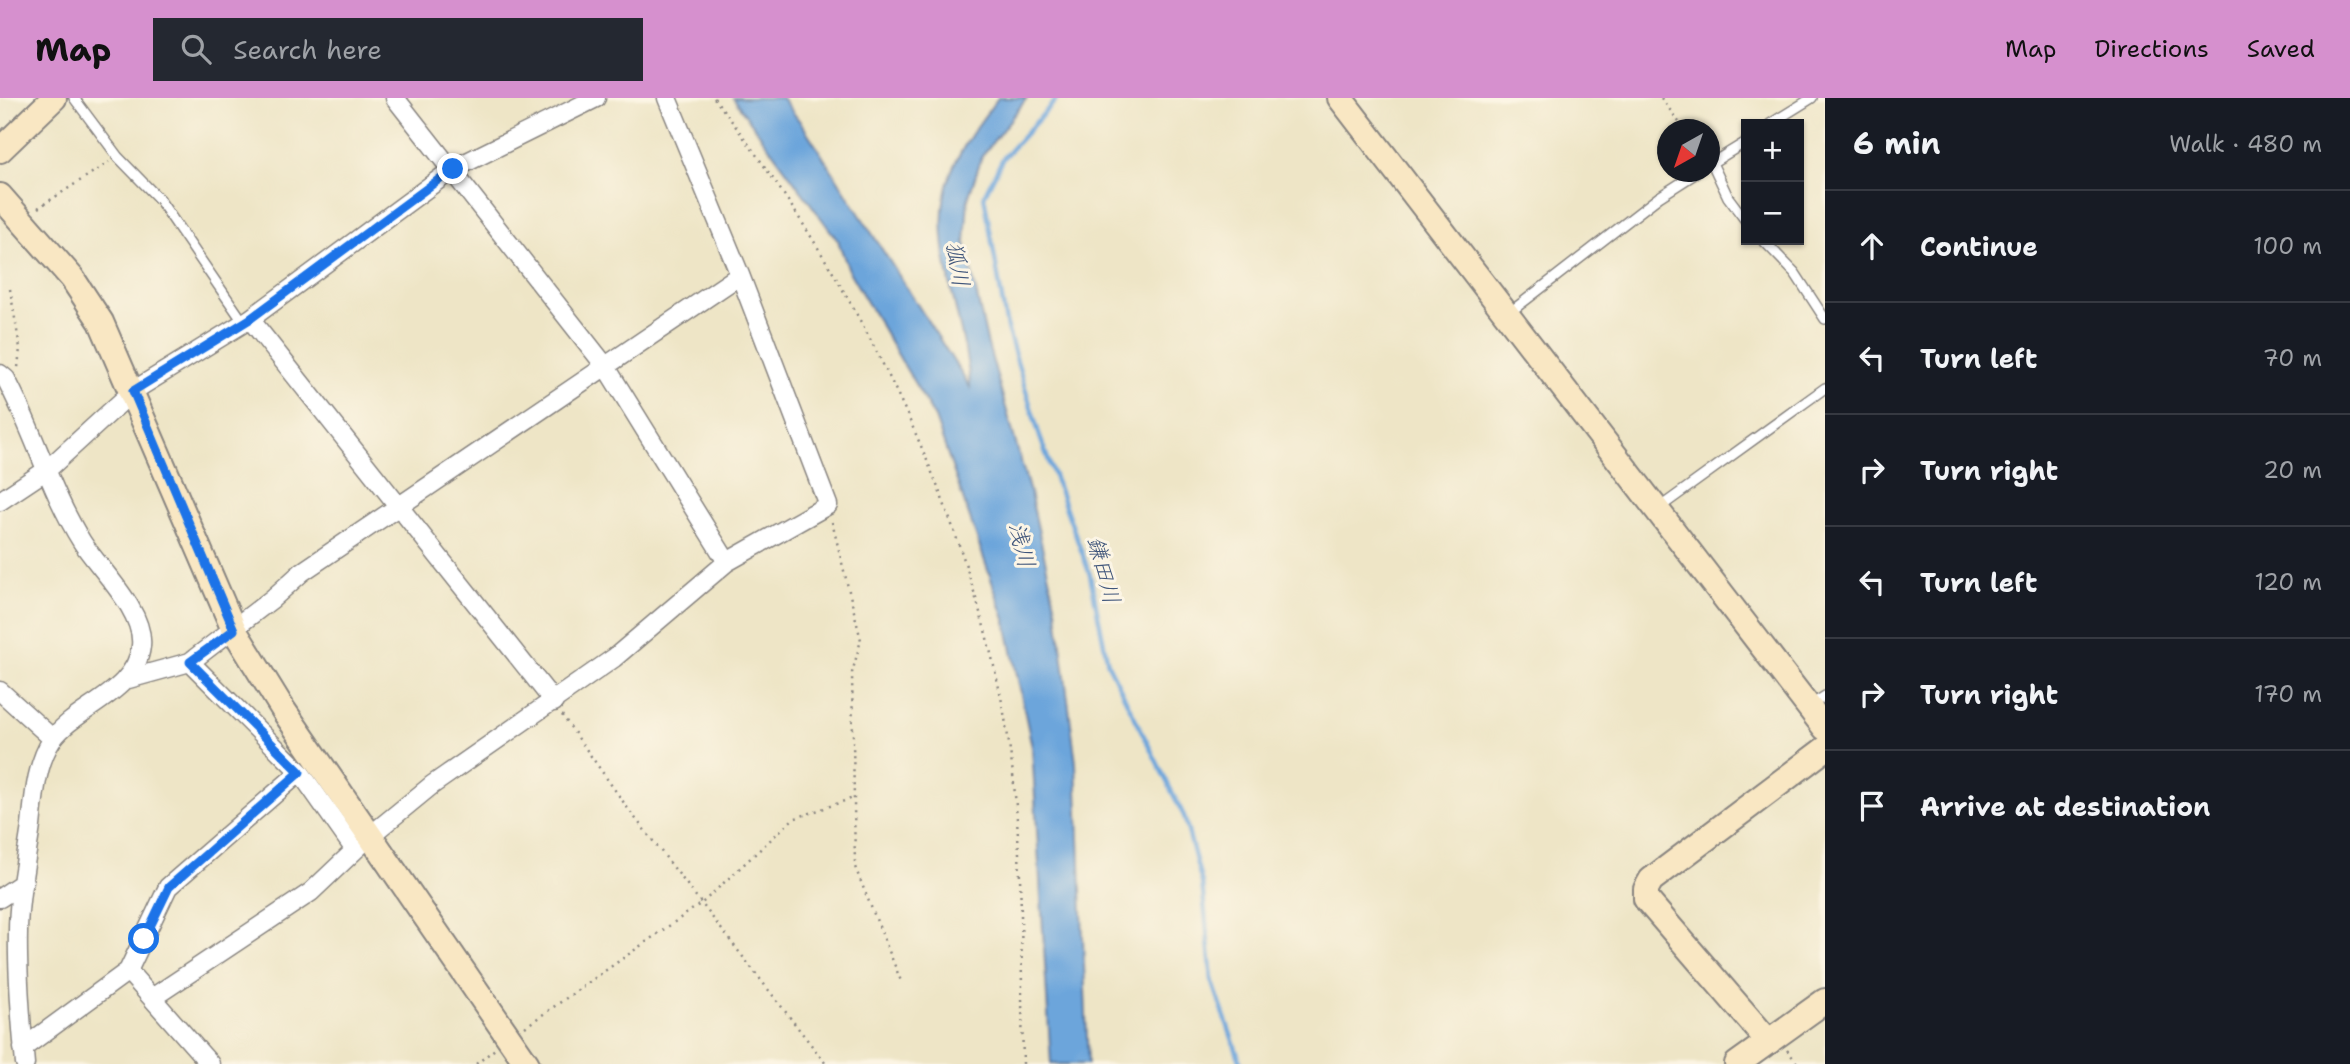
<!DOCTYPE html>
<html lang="en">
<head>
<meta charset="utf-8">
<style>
	body { margin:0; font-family:"Shantell Sans","Klee One",sans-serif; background:#242831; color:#f1f3f6 }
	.controls { position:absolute; right:21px; top:21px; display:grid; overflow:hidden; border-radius:0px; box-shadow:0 2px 5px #0004 }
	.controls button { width:63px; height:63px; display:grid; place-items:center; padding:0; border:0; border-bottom:2px solid #363941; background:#171b24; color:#f1f3f6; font:35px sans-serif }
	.compass { position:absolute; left:1657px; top:21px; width:63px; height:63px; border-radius:50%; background:#171b24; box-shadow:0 2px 5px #0004; rotate:220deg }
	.stop { position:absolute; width:21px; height:21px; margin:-16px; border:5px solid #1a73e8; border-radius:50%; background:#fff }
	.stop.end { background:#1a73e8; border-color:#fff; box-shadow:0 2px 7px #0008 }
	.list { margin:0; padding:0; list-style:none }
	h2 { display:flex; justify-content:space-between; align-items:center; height:91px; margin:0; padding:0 28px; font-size:30px }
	h2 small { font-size:23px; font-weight:400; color:#9ea1a6 }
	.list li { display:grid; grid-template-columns:46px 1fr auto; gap:21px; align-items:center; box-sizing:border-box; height:112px; padding:0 28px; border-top:2px solid #363941 }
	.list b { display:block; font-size:26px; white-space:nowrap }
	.list em { font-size:23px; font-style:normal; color:#9ea1a6 }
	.icon { flex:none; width:38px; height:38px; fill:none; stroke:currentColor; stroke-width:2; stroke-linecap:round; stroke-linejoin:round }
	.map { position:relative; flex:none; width:1825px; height:966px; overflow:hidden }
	header { display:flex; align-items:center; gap:42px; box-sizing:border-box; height:98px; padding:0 35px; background:#d690ce; color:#111 }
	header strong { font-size:33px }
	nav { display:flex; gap:38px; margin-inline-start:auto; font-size:24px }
	.search { width:490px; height:63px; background:#242831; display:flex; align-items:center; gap:18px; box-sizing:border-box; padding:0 24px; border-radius:0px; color:#9ea1a6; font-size:26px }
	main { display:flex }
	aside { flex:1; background:#171b24 }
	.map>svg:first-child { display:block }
	.water { fill:#6ca5db; stroke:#47648b; stroke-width:2 }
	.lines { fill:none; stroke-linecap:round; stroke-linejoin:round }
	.stream { stroke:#6ca5db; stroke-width:4.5 }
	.lane-casing { stroke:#888480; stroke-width:12 }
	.street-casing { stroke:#888480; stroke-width:21 }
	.secondary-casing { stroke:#888480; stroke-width:28 }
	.path { stroke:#888480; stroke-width:2.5; stroke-dasharray:2 5; stroke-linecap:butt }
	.lane { stroke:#fff; stroke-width:9 }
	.street { stroke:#fff; stroke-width:18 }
	.secondary { stroke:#f9e7c3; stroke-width:24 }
	.route { stroke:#1a73e8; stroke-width:9 }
	.labels { text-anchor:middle; stroke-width:6; stroke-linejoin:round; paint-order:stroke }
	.water-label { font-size:23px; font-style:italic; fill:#40567b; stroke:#fcf5e5 }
</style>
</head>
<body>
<header>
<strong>Map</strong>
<div class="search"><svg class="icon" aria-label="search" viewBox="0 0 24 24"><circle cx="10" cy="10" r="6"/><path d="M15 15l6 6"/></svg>Search here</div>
<nav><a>Map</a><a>Directions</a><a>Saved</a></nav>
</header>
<main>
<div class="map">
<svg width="1825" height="966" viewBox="0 0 1825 966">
	<rect width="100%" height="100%" fill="#fcf5e5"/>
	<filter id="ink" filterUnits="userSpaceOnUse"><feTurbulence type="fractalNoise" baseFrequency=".0143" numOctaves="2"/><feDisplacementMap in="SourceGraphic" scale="14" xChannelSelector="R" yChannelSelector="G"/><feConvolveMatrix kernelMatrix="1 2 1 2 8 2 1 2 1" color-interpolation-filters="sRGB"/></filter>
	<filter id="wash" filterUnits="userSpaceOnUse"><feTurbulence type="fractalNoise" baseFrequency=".00686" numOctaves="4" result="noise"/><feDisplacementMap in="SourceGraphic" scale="28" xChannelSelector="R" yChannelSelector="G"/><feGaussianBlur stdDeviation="1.57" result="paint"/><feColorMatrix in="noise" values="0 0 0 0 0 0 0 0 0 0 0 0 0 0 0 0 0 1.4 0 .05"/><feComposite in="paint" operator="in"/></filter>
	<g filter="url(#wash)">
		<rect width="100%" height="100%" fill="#eee5c6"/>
		<path class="water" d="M733,0h49l22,29 166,260c-4,-68 -44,-143 -20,-212 11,-28 30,-53 48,-77h29l-45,58 -14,43 -3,43 22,99 43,152 27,120 19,150 12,301h-37l-19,-317 -26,-125 -71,-204 -85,-145 -12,-32z"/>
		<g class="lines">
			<path class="stream" d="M1058,0l-55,60 -19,38 23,132 33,109 50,138 18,89 76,152 18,67 10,97 29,84"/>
		</g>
	</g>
	<g filter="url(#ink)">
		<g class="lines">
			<defs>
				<path id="lane" d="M74,0l44,59 41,42 85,124
					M1770,26l42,-26
					M1712,65l16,34 18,24
					M1710,66l36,-22
					M1763,142l32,33 30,46
					M1509,215l150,-116 39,-25
					M1659,410l166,-120
					M1809,608l16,-10"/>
				<path id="street" d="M395,0l211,269 121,195
					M250,221l304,383
					M0,276l6,5c28,52 44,112 76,163 17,27 63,69 59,104 -5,47 -66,61 -89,94 -16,24 -18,59 -21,86 -5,35 -13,71 -13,106 -1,43 3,89 7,132
					M0,403l48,-32 85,-78 117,-72 203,-150 143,-71
					M190,564l110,110 55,78
					M125,582l65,-18 82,-63 30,-27 438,-297
					M0,593l53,48
					M0,800l24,-16
					M128,873l82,93
					M152,900l159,-106 60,-57 61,-50 182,-127 113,-96 101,-57 -88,-230 -73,-177
					M23,950l105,-77 40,-84 132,-115"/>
				<path id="secondary" d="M1340,0l485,630
					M0,52l54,-52
					M0,98l72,82 29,44 133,308 50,81 243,353
					M1769,944l-123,-143v-10l5,-9 174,-131
					M1737,966l88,-63"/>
			</defs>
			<use href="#lane" class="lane-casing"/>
			<use href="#street" class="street-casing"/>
			<use href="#secondary" class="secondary-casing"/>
			<path class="path" d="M714,0c133,171 235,369 283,581 29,125 23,258 26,385
				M1661,0l24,32
				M38,110l71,-46
				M10,191l10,59 -2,20
				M832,424l29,118 -9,33 3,194 46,114
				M562,617l67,95 197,254
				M525,929l178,-125 90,-83 60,-21
				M1787,952l11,14
				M476,966l19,-15"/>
			<use href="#lane" class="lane"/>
			<use href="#street" class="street"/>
			<use href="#secondary" class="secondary"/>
		</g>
	</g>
	<g class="lines" filter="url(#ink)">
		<path class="route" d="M144,841l25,-52 131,-115 -110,-110 44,-32 -101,-239 117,-72 203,-150"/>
	</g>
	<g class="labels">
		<g class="water-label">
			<text transform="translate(958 166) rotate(80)" y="8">狐川</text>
			<text transform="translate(1022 447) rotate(76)" y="8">浅川</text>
			<text transform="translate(1104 472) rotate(75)" y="8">鎌田川</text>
		</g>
	</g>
</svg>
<div class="controls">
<button>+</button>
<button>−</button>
</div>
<svg class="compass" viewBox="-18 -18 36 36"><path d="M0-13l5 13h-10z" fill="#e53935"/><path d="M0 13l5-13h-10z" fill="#9ea1a6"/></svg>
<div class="stop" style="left:144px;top:841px"></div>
<div class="stop end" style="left:453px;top:71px"></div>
</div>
<aside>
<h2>6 min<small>Walk · 480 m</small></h2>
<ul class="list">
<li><svg class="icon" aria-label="ahead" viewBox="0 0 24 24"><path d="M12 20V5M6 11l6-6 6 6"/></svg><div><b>Continue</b></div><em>100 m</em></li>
<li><svg class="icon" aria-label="left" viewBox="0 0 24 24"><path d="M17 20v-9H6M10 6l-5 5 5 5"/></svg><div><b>Turn left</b></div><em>70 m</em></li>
<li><svg class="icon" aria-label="right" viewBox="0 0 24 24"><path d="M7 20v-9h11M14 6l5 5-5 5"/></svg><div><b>Turn right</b></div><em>20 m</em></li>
<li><svg class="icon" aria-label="left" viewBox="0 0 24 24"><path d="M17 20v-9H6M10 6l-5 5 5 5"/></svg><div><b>Turn left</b></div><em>120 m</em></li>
<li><svg class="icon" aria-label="right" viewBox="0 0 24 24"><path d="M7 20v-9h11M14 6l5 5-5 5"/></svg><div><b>Turn right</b></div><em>170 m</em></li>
<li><svg class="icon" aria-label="arrive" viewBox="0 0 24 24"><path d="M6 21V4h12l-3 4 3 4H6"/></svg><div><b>Arrive at destination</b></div></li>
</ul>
</aside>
</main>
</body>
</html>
